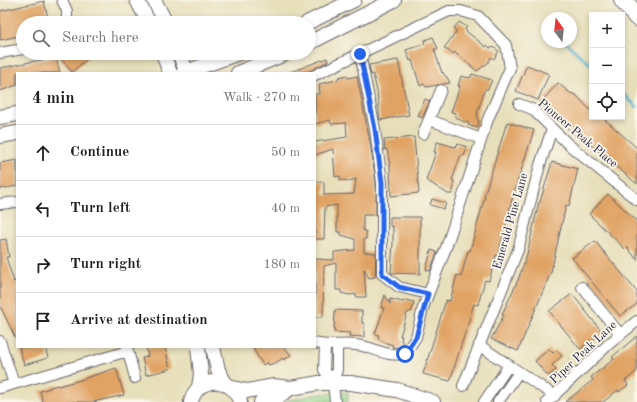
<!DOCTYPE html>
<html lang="en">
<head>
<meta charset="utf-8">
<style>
	body { margin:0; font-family:"Old Standard TT",serif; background:#f6f6f6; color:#202124 }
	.controls { position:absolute; right:12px; top:12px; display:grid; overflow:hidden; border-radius:0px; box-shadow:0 2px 6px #0003 }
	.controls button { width:36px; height:36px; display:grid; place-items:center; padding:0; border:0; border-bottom:1px solid #e0e0e0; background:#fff; color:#202124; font:20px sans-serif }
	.compass { position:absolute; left:541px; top:12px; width:36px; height:36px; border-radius:50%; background:#fff; box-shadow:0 2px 6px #0003; rotate:345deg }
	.stop { position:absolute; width:12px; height:12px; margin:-9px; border:3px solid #2563eb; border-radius:50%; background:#fff }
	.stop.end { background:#2563eb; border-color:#fff; box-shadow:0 1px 4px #0008 }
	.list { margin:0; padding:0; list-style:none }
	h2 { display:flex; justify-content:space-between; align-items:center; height:52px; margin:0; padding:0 16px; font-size:17px }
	h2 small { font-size:13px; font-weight:400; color:#757577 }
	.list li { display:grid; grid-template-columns:26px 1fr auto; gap:12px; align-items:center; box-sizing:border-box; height:56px; padding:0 16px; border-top:1px solid #e0e0e0 }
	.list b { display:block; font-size:15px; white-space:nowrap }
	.list em { font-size:13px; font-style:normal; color:#757577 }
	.icon { flex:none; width:22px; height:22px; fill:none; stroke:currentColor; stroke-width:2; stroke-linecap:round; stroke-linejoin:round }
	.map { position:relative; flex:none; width:637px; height:402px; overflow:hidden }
	.search { position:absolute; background:#fff; box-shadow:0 2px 6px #0003; left:16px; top:16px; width:300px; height:44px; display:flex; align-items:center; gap:10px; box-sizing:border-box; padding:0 14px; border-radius:22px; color:#757577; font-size:15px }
	.panel { position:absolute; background:#fff; box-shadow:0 2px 6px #0003; left:16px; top:72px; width:300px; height:276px; border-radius:0px }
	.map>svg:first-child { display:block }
	.green { fill:#93d288; stroke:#5a7a62 }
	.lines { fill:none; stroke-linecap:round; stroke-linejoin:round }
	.stream { stroke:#53b4d1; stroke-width:2.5 }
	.building { fill:#e0a364 }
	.street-casing { stroke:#676467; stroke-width:12 }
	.secondary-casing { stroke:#676467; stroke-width:16 }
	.highway-casing { stroke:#676467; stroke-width:20 }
	.street { stroke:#fff; stroke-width:10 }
	.secondary { stroke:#fff; stroke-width:14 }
	.highway { stroke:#fff; stroke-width:18 }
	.route { stroke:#2563eb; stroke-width:5 }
	.labels { text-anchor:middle; stroke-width:3.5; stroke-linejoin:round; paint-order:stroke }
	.street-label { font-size:12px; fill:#22223b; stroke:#fbf7ec }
</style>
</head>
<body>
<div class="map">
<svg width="637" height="402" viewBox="0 0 637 402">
	<rect width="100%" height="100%" fill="#fbf7ec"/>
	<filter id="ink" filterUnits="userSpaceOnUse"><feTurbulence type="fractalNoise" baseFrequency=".025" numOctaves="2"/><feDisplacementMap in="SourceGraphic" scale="8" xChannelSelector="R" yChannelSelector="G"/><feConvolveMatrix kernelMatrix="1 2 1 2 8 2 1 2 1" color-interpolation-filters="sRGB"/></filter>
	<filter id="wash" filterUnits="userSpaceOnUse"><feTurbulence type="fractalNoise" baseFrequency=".012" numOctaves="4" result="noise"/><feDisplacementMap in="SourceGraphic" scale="16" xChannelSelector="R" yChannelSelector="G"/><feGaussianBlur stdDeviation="0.9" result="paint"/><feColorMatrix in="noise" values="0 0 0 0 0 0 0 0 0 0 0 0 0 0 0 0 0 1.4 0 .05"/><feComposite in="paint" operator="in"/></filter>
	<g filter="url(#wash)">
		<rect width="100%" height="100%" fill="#e7dfba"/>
		<path class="green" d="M348,392v10h-68l39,-8z"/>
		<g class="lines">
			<path class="stream" d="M565,42l27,24
				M622,93l15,14"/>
		</g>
		<g id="blocks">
			<path class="building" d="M44,1l5,22h-26v12l-23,5v-29z
				M459,22l8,5 -2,2 2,3 19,15 1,-2 3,3 3,-1 6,4 -5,8 -3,-2 -3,6 -11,8 -23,-19 -1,2 -9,-6 12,-16 -2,-4z
				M433,37l5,12h-4l8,24 1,-1 2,4 2,1 3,6 -24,4 -2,-3 -4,2 -8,-26 -2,1 -4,-11 18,-6 1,-4z
				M66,53h28l-22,19 -14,-16z
				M56,57l4,16h-43v12l-17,6v-23z
				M327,58l1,3 -18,10 -22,2z
				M398,60l11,55 -29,5 -3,-29 -4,-17 -2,1 -2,-10z
				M527,65l22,9 -11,26 -22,-9z
				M472,74l20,6 -4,9h-2l-2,2 -7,23h1l-1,4 2,3 -2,7 -9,-3 1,-2 -7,-2 -7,-4 1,-4 -5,-1 9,-26h-2l3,-10 9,2z
				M347,75l1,3 9,-2 13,66 6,41v32h-13v15l3,2v7h-2v13l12,1 -1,24 -6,1 -5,-9 2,28h-10v-3l-6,1 -9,-2v-3h-5v-27l-12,3 -1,51h-8v-58l19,1v-8l21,-2v-11l-14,-4v-3h-4v-27l-12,2 -1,32h-9v-57h9v13l30,-1 2,-15 -7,2 -9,-1v-4l-5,1 -2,-28 -18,6v-13l32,-5 -1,-14 -15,1 -1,-4 -15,4v-30h5l-1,-10 18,-4 2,-3z
				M558,83l12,10 6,2 16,17v5h10l35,31v36l-58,-49 -2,2 -37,-34z
				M425,99l5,2 -8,17 -4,-2z
				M507,122l27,8 -21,66 -15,60 -2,-1 -7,26 -4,-1 -7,25 -4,-1 -24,77 -27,-7 23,-74 4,1 7,-26 4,2 7,-26h2l15,-55h-1z
				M414,137l5,56 -28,3 -1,-30 -3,-17 -2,1 -1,-10z
				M437,142l18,5 3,-3 9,3 -3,9 -2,-1 -2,2 -8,23 2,1 -1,4 1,2 -2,7h-4l-22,-14 10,-28h-2z
				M17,160v26l-17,3v-26z
				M552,162l26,7 -9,37 -3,-1 -15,67 -33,79 -27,-12 13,-24 -2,-1 16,-34 9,-26 12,-52h1z
				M608,194l29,27v39l-10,-13 -2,2 -36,-35z
				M432,199l14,4 -2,6 -14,-4z
				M390,217h30v57l-29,-1 2,-30v-16l-3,-1z
				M6,239l3,18h-3l8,25 3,-2v61l-17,-35v-66z
				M595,241l42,51v12l-17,12 -48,-58z
				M431,250l6,2 -7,19 -4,-1z
				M572,294l31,39 -23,16 -31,-38z
				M385,295l5,9v-5l13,3 3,-2 8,2 -2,9 -5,2 -7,23h2l-1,4 2,3 -2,5 -9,-1 1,-2 -7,-2 -8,-4 1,-4 -4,-1 9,-26h-3z
				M335,310l27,1v12h2v14l-15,-1 1,-3 -16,-1z
				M637,336v35l-12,10 3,4 -9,7 -1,-2 -15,12h-38l28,-22 -2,-3 23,-18 -2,-2z
				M19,347h26l3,11 -24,7z
				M146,347h19l5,22 -24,6 -4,-17 6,-2z
				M252,347h32l7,8 -7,5 -1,-2 -6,4 -8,3 -2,-3 -4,3z
				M549,349l4,4 3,-3 6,6 -10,9 4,5 -8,6 -13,-15z
				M116,368l8,27 -31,7h-50l-3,-11 10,-3v-1l7,-2 1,1 22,-6z"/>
		</g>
	</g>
	<g filter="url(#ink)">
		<use href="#blocks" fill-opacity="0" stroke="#676467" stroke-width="1"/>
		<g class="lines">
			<defs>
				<path id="street" d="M62,0l5,11v12
					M0,53l23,-4
					M360,54l15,75 7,54v91l17,13 29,7
					M315,75l134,-64h12l17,5 28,29 4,23 -22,51 -41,126 -24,63 -7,29 -11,17c-23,3 -29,-7 -49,-9 -14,-2 -27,2 -41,-2
					M519,104l13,5 37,36 68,55
					M430,120l51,19
					M423,134l18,-44
					M0,204l17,-2
					M582,287l38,47
					M0,341l14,43
					M479,345l76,51
					M325,346l-1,24 9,12
					M127,347l8,31
					M463,386l55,-136 22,-85 12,-36
					M0,388l128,-37
					M335,402l-2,-20 4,-12v-24
					M484,402l25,-37
					M498,402l21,-30
					M547,402l63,-59 27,-22"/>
				<path id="secondary" d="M137,0l12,23
					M154,0l12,23
					M307,23l47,-23
					M309,43l85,-43
					M163,53l7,20
					M179,53l8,20
					M183,73l56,-20
					M238,73l49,-20
					M0,117l17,-3
					M0,136l17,-3
					M198,347l3,27 -2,13
					M213,347l5,23 7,13
					M233,388l14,3 26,-5 18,2 28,-5h32l46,7 36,12
					M191,402c6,-27 42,-27 49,0
					M261,402l15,-4 15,-10"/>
				<path id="highway" d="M623,0l14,17"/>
			</defs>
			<use href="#street" class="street-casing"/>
			<use href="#secondary" class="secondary-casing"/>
			<use href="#highway" class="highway-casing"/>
			<use href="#street" class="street"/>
			<use href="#secondary" class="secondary"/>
			<use href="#highway" class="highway"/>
		</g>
	</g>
	<g class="lines" filter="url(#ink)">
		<path class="route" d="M360,54l15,75 7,54v91l17,13 29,7 -12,43 -11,17"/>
	</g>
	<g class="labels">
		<g class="street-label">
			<text transform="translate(578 133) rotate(40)" y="4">Pioneer Peak Place</text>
			<text transform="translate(510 221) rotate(-74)" y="4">Emerald Pine Lane</text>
			<text transform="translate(583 352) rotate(-43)" y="4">Piper Peak Lane</text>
		</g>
	</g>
</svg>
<div class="controls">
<button>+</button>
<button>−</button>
<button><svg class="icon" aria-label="locate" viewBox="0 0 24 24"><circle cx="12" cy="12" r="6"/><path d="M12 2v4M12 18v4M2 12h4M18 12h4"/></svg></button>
</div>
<svg class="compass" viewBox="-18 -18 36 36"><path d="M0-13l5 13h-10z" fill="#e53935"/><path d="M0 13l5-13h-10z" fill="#757577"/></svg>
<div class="stop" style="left:405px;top:354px"></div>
<div class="stop end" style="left:360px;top:54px"></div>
<div class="search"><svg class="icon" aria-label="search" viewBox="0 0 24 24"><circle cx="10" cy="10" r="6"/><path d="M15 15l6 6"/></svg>Search here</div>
<section class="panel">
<h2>4 min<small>Walk · 270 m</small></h2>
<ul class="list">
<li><svg class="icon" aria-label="ahead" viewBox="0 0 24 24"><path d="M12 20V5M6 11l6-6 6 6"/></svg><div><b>Continue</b></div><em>50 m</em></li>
<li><svg class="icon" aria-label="left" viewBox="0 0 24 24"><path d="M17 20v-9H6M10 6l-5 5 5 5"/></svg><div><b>Turn left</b></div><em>40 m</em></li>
<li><svg class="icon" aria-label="right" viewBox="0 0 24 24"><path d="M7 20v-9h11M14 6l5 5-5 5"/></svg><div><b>Turn right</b></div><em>180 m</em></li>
<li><svg class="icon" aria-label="arrive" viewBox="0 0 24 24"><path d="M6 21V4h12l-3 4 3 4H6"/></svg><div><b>Arrive at destination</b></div></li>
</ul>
</section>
</div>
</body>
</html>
